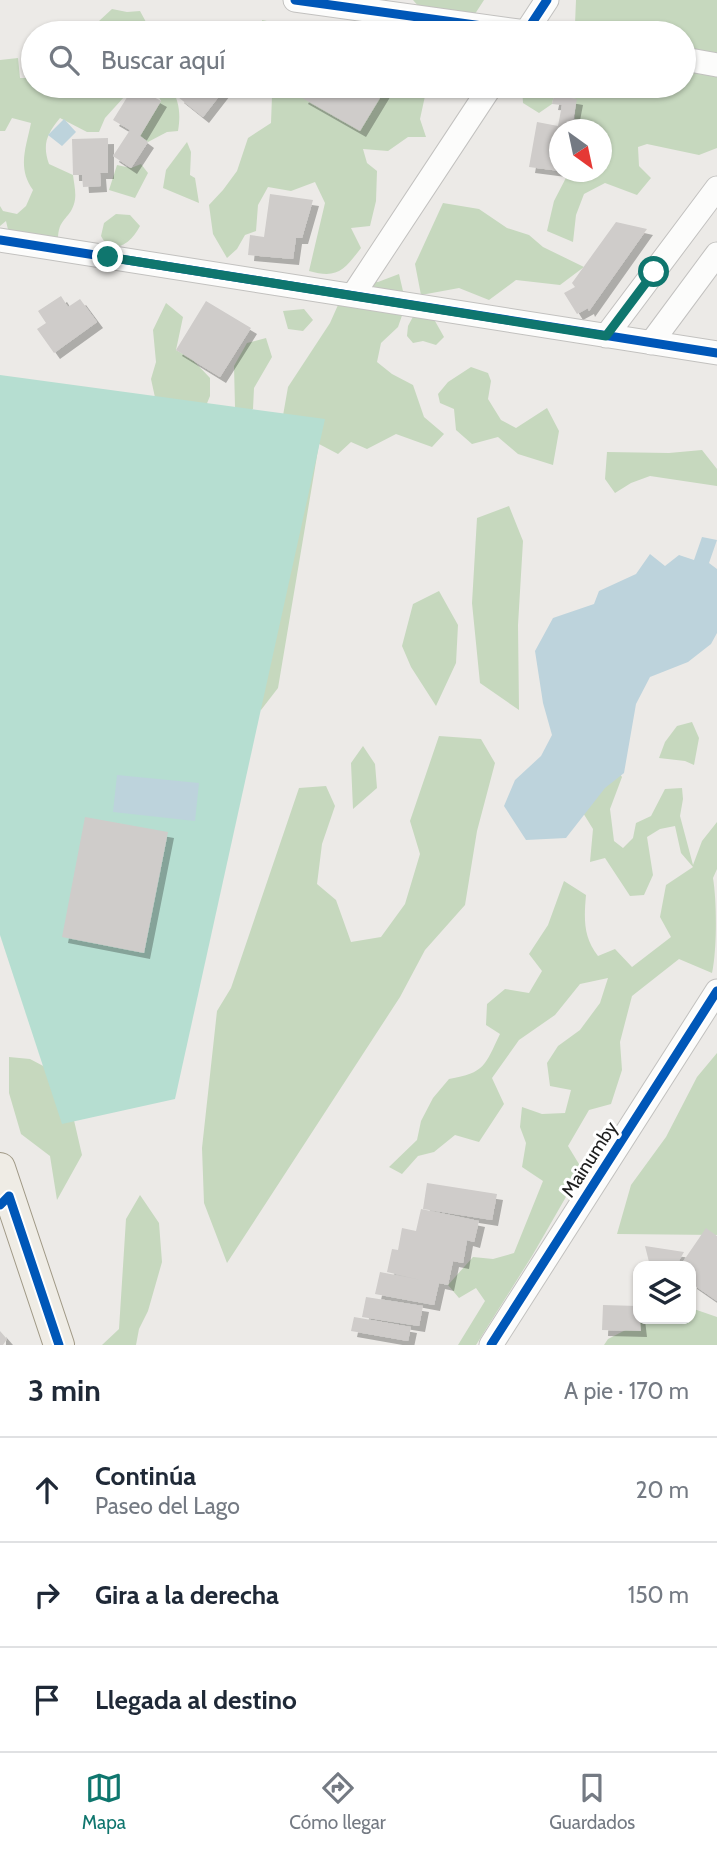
<!DOCTYPE html>
<html lang="es">
<head>
<meta charset="utf-8">
<style>
	body { margin:0; font-family:Cabin,sans-serif; background:#f2f2f3; color:#1f2937 }
	.controls { position:absolute; right:21px; bottom:21px; display:grid; overflow:hidden; border-radius:14px; box-shadow:0 2px 5px #0004 }
	.controls button { width:63px; height:63px; display:grid; place-items:center; padding:0; border:0; border-bottom:2px solid #e0e1e3; background:#fff; color:#1f2937; font:35px sans-serif }
	.compass { position:absolute; left:549px; top:119px; width:63px; height:63px; border-radius:50%; background:#fff; box-shadow:0 2px 5px #0004; rotate:147deg }
	.stop { position:absolute; width:21px; height:21px; margin:-16px; border:5px solid #0f766e; border-radius:50%; background:#fff }
	.stop.end { background:#0f766e; border-color:#fff; box-shadow:0 2px 7px #0008 }
	.list { margin:0; padding:0; list-style:none }
	h2 { display:flex; justify-content:space-between; align-items:center; height:91px; margin:0; padding:0 28px; font-size:30px }
	h2 small { font-size:23px; font-weight:400; color:#747a83 }
	.list li { display:grid; grid-template-columns:46px 1fr auto; gap:21px; align-items:center; box-sizing:border-box; height:105px; padding:0 28px; border-top:2px solid #e0e1e3 }
	.list b { display:block; font-size:26px; white-space:nowrap }
	.list p { margin:0; font-size:23px; white-space:nowrap; color:#747a83 }
	.list em { font-size:23px; font-style:normal; color:#747a83 }
	.icon { flex:none; width:38px; height:38px; fill:none; stroke:currentColor; stroke-width:2; stroke-linecap:round; stroke-linejoin:round }
	.map { position:relative; flex:none; width:717px; height:1345px; overflow:hidden }
	.search { position:absolute; background:#fff; box-shadow:0 2px 5px #0004; left:21px; right:21px; top:21px; height:77px; display:flex; align-items:center; gap:18px; box-sizing:border-box; padding:0 24px; border-radius:38px; color:#747a83; font-size:26px }
	.sheet { height:406px; background:#fff }
	nav { display:flex; justify-content:space-around; align-items:center; box-sizing:border-box; height:98px; border-top:2px solid #e0e1e3; background:#fff; font-size:19px; color:#747a83 }
	nav a { display:grid; justify-items:center; gap:4px }
	nav .on { color:#0f766e }
	.map>svg:first-child { display:block }
	.forest { fill:#c6d8be }
	.pitch { fill:#b6ded1 }
	.water { fill:#bdd3dc }
	.building { fill:#cfccca; filter:url(#shadow) }
	.lines { fill:none; stroke-linecap:round; stroke-linejoin:round }
	.minor-casing { stroke:#c2c1bf; stroke-width:25 }
	.major-casing { stroke:#a09986; stroke-width:32 }
	.minor { stroke:#fcfcfb; stroke-width:23 }
	.major { stroke:#efece5; stroke-width:30 }
	.cycleway-casing { stroke:#fff; stroke-width:13 }
	.cycleway { stroke:#0057b8; stroke-width:9 }
	.route { stroke:#0f766e; stroke-width:9 }
	.labels { text-anchor:middle; stroke-width:6; stroke-linejoin:round; paint-order:stroke }
	.street-label { font-size:19px; fill:#1e1e1e; stroke:#fff }
</style>
</head>
<body>
<div class="map">
<svg width="717" height="1345" viewBox="0 0 717 1345">
	<defs>
		<filter id="shadow"><feDropShadow dx="6" dy="6" stdDeviation="0" flood-color="#0004"/></filter>
	</defs>
	<rect width="100%" height="100%" fill="#eceae7"/>
	<path class="forest" d="M413,0h71l-11,17 -45,10v6h-19l11,-25z
		M576,0h141v148l-18,7 -52,-11 -9,3 1,19 12,12 -14,17 -32,-12 -21,11 -8,21 -3,27 -26,-11 7,-30 15,-29h33v-42l-28,-1 2,-30 -22,-4 -2,9 -13,9 -16,-10 -1,-17h162v-53h-129l20,-9z
		M112,9l15,3 13,-1 12,22h-66z
		M262,20l30,6 9,7h-37z
		M18,58l2,20h13v8h101l-29,32 -6,14h-12l-27,-14c-13,16 -18,26 -11,46l24,11c1,9 4,20 1,29 -5,16 -16,14 -16,36l-49,-6 -3,-13 -6,5v-20l3,5 14,3 9,-8 7,-16c-16,-22 -7,-42 -2,-67l-19,-5 -7,13h-5v-71z
		M153,86h18c8,16 10,27 7,45l-11,1 -19,10 -8,-6 21,-35z
		M265,86h158l2,10 -5,23 6,18h-18l-20,14 -25,-2 4,14 10,8 -1,30 -6,25 -19,2 10,20c-17,22 -23,31 -52,23l16,-68 -10,-21 -24,9 -23,-4 -10,18 -2,26 -11,4 -8,14 -10,9 -14,-24 -4,-29 14,-15 14,-19 11,-33 23,-15 1,-27z
		M187,142l4,10 -1,23 5,3 4,25 -36,-15 3,-18z
		M141,164l7,9 -13,25 -26,-8 8,-25 14,3z
		M443,203l36,6 28,19 22,7 14,12 41,20 -24,18 -44,-5 -27,20 -30,-12 -38,7 -6,-31z
		M116,214l14,1 10,11c-7,13 -17,23 -32,22l-7,-12 3,-13z
		M399,274l7,30 -8,23 -17,16 -4,19 15,12 21,11 11,32 20,17 -12,13 -36,-13 -29,15 -16,-7 -13,12 -19,-10 -41,244 -17,22 -21,-49 48,-274 42,-64 20,-45 28,4z
		M166,303l17,14 -7,33 16,9 18,19v18l-9,22 -45,-16 -5,-23 5,-17 -3,-32z
		M304,309l9,11 -10,11 -15,-2 -5,-18z
		M415,313l20,8 9,16 -8,8 -13,-4 -10,2 -6,-7 1,-10z
		M266,338l6,19 -18,31 -1,21 -23,15 5,-17 -1,-41 13,-23z
		M471,367l17,6 3,8 -3,18 13,21 15,8 31,-20 12,23 -6,34 -35,-11 -20,-17 -26,7 -16,-14 -2,-21 -14,-6 -2,-9 10,-12z
		M702,450l15,19v17l-67,-10 -19,7 -16,10 -10,-14 2,-27 62,1z
		M509,506l14,35 -5,84 1,85 -39,-27 -8,-80 5,-85z
		M439,591l19,34 -2,38 -20,43 -25,-39 -9,-21 11,-42z
		M692,722l7,16 -5,27 -9,-4 -26,-3 6,-16 12,-16z
		M439,736l42,3 14,24 -18,68 -12,74 -40,45 -25,47 -173,266 -23,-60 -2,-55 15,-137 14,-23 68,-200 27,-2 9,20 -13,38 -5,40 19,16 15,42 30,-5 24,-33 15,-50 -10,-33z
		M363,746l12,18 2,24 -24,21 -2,-46z
		M615,767l7,10 -12,32 4,32 9,7 10,-10 3,-15 15,-7 14,-27 17,-1 1,11 -3,17 13,49 9,-24 15,-19v47l-4,9c4,24 4,72 -1,95l-33,-14 -47,37 -12,46 2,28 -11,34 -22,6 -21,36 14,23 -50,87 -56,89h-18l27,-44 -9,-13 -17,10 -11,-13 25,-28 20,2 21,-6 29,-72 -21,-14 4,-24 -6,-16 2,-20 20,7 23,-1 6,-23 -21,-4 -3,-23 11,-17 22,-16 20,-27 8,-25 -28,6 -25,31 -36,25 -27,38 12,26 -25,38 -24,-7 -21,17 -16,4 -16,18 -13,-7 28,-27 4,-19 12,-23 16,-19c36,-6 36,-14 51,-45l-14,-9 1,-21 18,-15 24,4 13,-22 -13,-17 19,-29 16,-44 22,14c-2,23 -3,42 12,61l17,-7 17,18 39,-30 -11,-20 6,-32 27,-18 -12,-14 -6,-27 -15,3 -13,8 6,38 -9,20 -14,1 -25,-38 -15,4 3,-33 -13,-21z
		M717,1053v182l-100,-1 14,-49 35,-48 31,-60z
		M9,1057l21,2 34,18 18,78 -25,45 -7,-44 -29,-22 -12,-41z
		M140,1195l19,28 3,39 -14,49 -9,18 -3,16h-34l17,-16 7,-110z
		M691,1308l26,9v28h-113l4,-6 39,-20h44z"/>
	<path class="pitch" d="M0,375l325,44 -150,680 -113,25 -62,-189z"/>
	<path class="water" d="M64,119l12,13 -14,14 -14,-11z
		M702,537l15,3 -8,23 8,6v64l-6,11 -23,18 -38,15 -14,27 -12,69 -19,15 -39,50 -40,2 -22,-34 11,-26 26,-24 11,-21 -9,-32 -8,-52 18,-33 41,-14 5,-13 37,-17 14,-20 15,12 14,-11 15,5z
		M117,775l82,8 -4,38 -82,-9z"/>
	<path class="building" d="M134,86l27,15 -21,35 8,6 -17,26 -18,-12 17,-26 -17,-10z
		M186,86h41l-24,31 -25,-20z
		M309,86h73l4,2 -26,43 -58,-33z
		M554,95l23,4 -6,31h-11v41l-31,-4 8,-45 21,4 4,-21 -10,-1z
		M108,138v35h-8l1,13 -18,1 -1,-12h-9l-1,-36z
		M270,194l43,6 -11,38h-6l-3,21 -45,-4 2,-20 14,2z
		M616,222l31,7 -58,82 -1,-3 -11,6 -13,-21 11,-6 -3,-4z
		M61,296l7,11 12,-8 17,23 -43,31 -17,-24 9,-6 -8,-12z
		M206,301l45,27 -31,49 -44,-27z
		M85,817l83,15 -24,121 -82,-16z
		M427,1183l70,11 -5,26 -69,-11z
		M421,1209l58,12 -5,21 -7,-2 -4,23 -10,-2 -5,24 -9,-2 -5,22 -59,-11 5,-22 41,8 -34,-8 5,-23 6,1 4,-22 14,3z
		M706,1228l11,8v65l-26,-18v-17h-11z
		M645,1246l39,6 -8,14h-26z
		M366,1297l57,9 -4,20 -57,-9z
		M603,1305l35,1 3,25 -39,-1z
		M354,1317l57,10 -3,14 -57,-10z
		M0,1331l7,8 -4,6h-3z"/>
	<g class="lines">
		<defs>
			<path id="minor" d="M295,0l231,32 21,-32
				M684,59l33,6
				M0,240l717,113
				M353,295l138,-209
				M606,336l111,-148
				M651,343l66,-89
				M491,1345l226,-354"/>
			<path id="major" d="M0,1168l59,177"/>
		</defs>
		<use href="#minor" class="minor-casing"/>
		<use href="#major" class="major-casing"/>
		<use href="#minor" class="minor"/>
		<use href="#major" class="major"/>
		<defs>
			<path id="cycleway" d="M295,0l231,32 21,-32
				M0,240l717,113
				M0,1205l9,-9 50,149
				M491,1345l226,-354"/>
		</defs>
		<use href="#cycleway" class="cycleway-casing"/>
		<use href="#cycleway" class="cycleway"/>
	</g>
	<g class="lines">
		<path class="route" d="M108,257l498,79 48,-64"/>
	</g>
	<g class="labels">
		<g class="street-label">
			<text transform="translate(589 1159) rotate(-57)" y="7">Mainumby</text>
		</g>
	</g>
</svg>
<div class="controls">
<button><svg class="icon" aria-label="layers" viewBox="0 0 24 24"><path d="M12 4l9 5-9 5-9-5zM3 14l9 5 9-5"/></svg></button>
</div>
<svg class="compass" viewBox="-18 -18 36 36"><path d="M0-13l5 13h-10z" fill="#e53935"/><path d="M0 13l5-13h-10z" fill="#747a83"/></svg>
<div class="stop" style="left:654px;top:272px"></div>
<div class="stop end" style="left:108px;top:257px"></div>
<div class="search"><svg class="icon" aria-label="search" viewBox="0 0 24 24"><circle cx="10" cy="10" r="6"/><path d="M15 15l6 6"/></svg>Buscar aquí</div>
</div>
<section class="sheet">
<h2>3 min<small>A pie · 170 m</small></h2>
<ul class="list">
<li><svg class="icon" aria-label="ahead" viewBox="0 0 24 24"><path d="M12 20V5M6 11l6-6 6 6"/></svg><div><b>Continúa</b><p>Paseo del Lago</p></div><em>20 m</em></li>
<li><svg class="icon" aria-label="right" viewBox="0 0 24 24"><path d="M7 20v-9h11M14 6l5 5-5 5"/></svg><div><b>Gira a la derecha</b></div><em>150 m</em></li>
<li><svg class="icon" aria-label="arrive" viewBox="0 0 24 24"><path d="M6 21V4h12l-3 4 3 4H6"/></svg><div><b>Llegada al destino</b></div></li>
</ul>
</section>
<nav>
<a class="on"><svg class="icon" aria-label="map" viewBox="0 0 24 24"><path d="M3 6l6-2 6 2 6-2v14l-6 2-6-2-6 2zM9 4v14M15 6v14"/></svg>Mapa</a>
<a><svg class="icon" aria-label="directions" viewBox="0 0 24 24"><path d="M12 3l9 9-9 9-9-9zM9 14v-3h6M13 9l2 2-2 2"/></svg>Cómo llegar</a>
<a><svg class="icon" aria-label="saved" viewBox="0 0 24 24"><path d="M7 4h10v16l-5-4-5 4z"/></svg>Guardados</a>
</nav>
</body>
</html>
